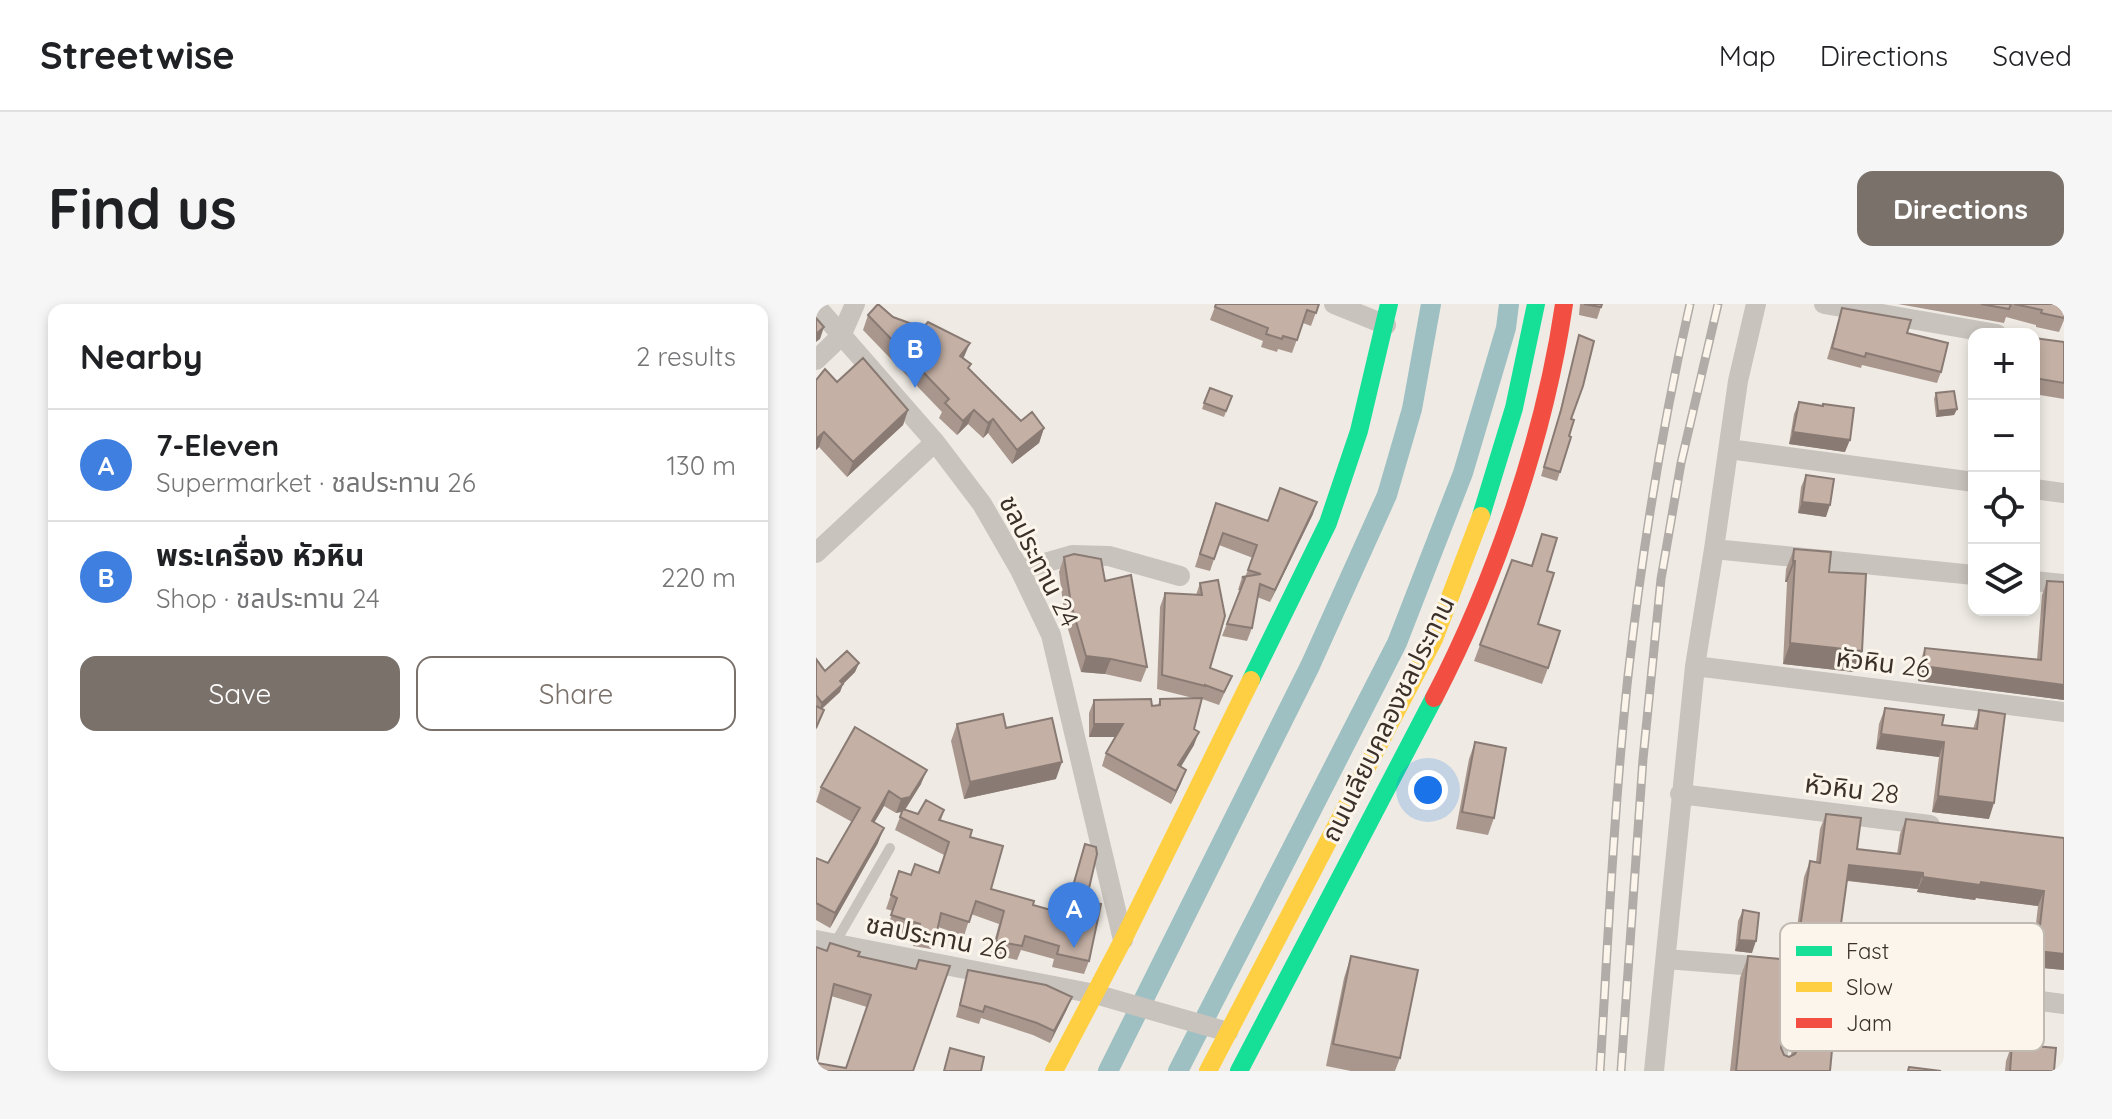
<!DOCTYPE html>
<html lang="en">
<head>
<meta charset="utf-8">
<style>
	body { margin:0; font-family:Quicksand,"Noto Sans Thai",sans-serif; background:#f6f6f6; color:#202124 }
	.controls { position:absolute; right:24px; top:24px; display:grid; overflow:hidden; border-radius:16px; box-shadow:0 4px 12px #0003 }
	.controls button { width:72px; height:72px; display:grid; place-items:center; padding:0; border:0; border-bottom:2px solid #e0e0e0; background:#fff; color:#202124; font:40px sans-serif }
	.you { position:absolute; left:612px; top:486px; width:28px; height:28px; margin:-20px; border:6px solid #fff; border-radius:50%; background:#1a73e8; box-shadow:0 0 0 12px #1a73e833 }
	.badge { display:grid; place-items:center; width:52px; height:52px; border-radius:50%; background:#7a716b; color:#fff; font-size:26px; font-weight:700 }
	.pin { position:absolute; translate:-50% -66px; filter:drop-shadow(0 2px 4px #0008) }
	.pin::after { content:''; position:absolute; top:42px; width:28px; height:24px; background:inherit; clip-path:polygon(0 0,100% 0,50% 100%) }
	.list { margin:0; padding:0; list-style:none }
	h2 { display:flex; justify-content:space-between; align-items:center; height:104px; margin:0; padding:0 32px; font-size:34px }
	h2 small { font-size:26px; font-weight:400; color:#757577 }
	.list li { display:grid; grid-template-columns:52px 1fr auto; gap:24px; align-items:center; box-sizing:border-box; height:112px; padding:0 32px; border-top:2px solid #e0e0e0 }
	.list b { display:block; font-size:30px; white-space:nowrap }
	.list p { margin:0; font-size:26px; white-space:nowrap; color:#757577 }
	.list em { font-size:26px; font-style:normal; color:#757577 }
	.actions { display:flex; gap:16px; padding:24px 32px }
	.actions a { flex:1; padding:18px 0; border:2px solid #7a716b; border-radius:16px; text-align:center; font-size:28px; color:#7a716b }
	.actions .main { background:#7a716b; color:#fff }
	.icon { flex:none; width:44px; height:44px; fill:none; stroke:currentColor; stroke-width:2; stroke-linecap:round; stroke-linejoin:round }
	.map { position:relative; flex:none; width:1248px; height:767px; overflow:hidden; border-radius:16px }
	header { display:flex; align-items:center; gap:48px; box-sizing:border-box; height:112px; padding:0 40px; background:#fff; border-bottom:2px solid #e0e0e0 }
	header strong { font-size:38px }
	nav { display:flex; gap:44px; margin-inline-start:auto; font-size:28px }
	.intro { display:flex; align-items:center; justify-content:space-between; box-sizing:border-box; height:192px; padding:0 48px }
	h1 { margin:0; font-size:56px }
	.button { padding:20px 36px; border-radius:16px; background:#7a716b; color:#fff; font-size:28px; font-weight:700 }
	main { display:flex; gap:48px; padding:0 48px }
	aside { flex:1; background:#fff; border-radius:16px; box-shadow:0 4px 12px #0003 }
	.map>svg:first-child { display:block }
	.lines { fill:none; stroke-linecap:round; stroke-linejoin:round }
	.canal { stroke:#9ec0c2; stroke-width:20 }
	.lane { stroke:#c9c3bd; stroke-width:10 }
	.street { stroke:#c9c3bd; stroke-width:20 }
	.fast { stroke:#16e098; stroke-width:18 }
	.slow { stroke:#ffcf43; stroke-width:18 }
	.jam { stroke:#f24e42; stroke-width:18 }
	.rail-casing { stroke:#b1aca7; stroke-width:9 }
	.rail { stroke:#fbf5ec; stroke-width:6; stroke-dasharray:18; stroke-linecap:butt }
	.wall { fill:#a9978e; fill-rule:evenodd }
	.shaded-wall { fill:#897b74 }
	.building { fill:#c4b0a5; stroke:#897b74; stroke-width:2; fill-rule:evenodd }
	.labels { text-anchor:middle; stroke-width:6; stroke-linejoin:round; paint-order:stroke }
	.street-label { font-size:26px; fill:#3b302a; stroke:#fbf5ec }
	.key { fill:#fbf5ec; stroke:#c1bab2; stroke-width:2 }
	.key-label { font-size:22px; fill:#3b302a }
</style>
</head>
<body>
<header>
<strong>Streetwise</strong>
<nav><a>Map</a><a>Directions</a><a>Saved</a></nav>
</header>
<div class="intro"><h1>Find us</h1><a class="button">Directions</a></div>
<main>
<aside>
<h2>Nearby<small>2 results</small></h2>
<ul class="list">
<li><span class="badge" style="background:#3f7fe0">A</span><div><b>7-Eleven</b><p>Supermarket · ชลประทาน 26</p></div><em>130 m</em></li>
<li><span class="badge" style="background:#3f7fe0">B</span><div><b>พระเครื่อง หัวหิน</b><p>Shop · ชลประทาน 24</p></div><em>220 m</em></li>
</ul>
<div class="actions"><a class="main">Save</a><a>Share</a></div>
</aside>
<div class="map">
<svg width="1248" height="767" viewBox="0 0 1248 767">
	<rect width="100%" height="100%" fill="#efebe4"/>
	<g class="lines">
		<path class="canal" d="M292,767l202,-405 77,-171 25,-86 19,-105
			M362,767l219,-428 66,-170 43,-145 3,-24"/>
		<path class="lane" d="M19,639l55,-95
			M965,767l11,-102"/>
		<path class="street" d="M518,0l52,21
			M1008,0l173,30
			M0,2l119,136 47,62 38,66 31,65 72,305
			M0,56l25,-24 14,-32
			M913,145l245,33
			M1218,185l30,4
			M898,245l260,26
			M0,249l119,-111
			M204,266l52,-15 37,1 71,20
			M1218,277l30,3
			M879,362l369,46
			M864,490l250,31
			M0,636l279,54 133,38
			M850,655l126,10 272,35
			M838,767l41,-405 19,-117 24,-168 18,-77"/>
		<path class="fast" d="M665,212l33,-108 22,-104
			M435,376l77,-157 31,-92 30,-127
			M423,767l195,-373"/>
		<path class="slow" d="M238,767l69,-131 128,-260
			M392,767l226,-432 47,-123"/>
		<path class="jam" d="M618,394c61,-117 111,-263 130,-394"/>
		<defs>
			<path id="rail" d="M784,767c8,-132 14,-264 28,-395 14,-124 34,-250 62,-372
				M805,767l22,-312 18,-180 20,-116 37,-159"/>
		</defs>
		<use href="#rail" class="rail-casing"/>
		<use href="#rail" class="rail"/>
	</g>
	<path class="wall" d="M400,0h103l-8,22 -8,-3 -11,30 -14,-4 -1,3 -16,-5 2,-6 -53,-21z
		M764,0h22l-5,15 -18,-4z
		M1082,0h166v16l-5,12 -23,-5v-2l-30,-8 -2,6z
		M1026,4l65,25 34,39 -4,11 -75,-18 -1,3 -34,-9z
		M52,11l25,2 71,41 5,11 52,52 23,7 -5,15 -27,21 -24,-31 -5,5 -15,-14 -11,11 -18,-17 3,-6 -79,-82z
		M763,31l-8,84 -11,53 -3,9 -16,-5 17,-57z
		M1218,34l30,4v57l-30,-5z
		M0,76l21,2 71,28 -5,15 -56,52 -28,-30 -3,3z
		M1120,89l21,16 -3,6 -18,2 -2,-18z
		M416,92l-8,21 -22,-8 2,-6z
		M983,98l23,4 23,46 -56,-8 5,-30z
		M990,171l20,42 -28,-4 3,-26z
		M497,210l-43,88 -13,-5 -5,31 -5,13 -25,-5 18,-46h-2l4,-13h3l8,-19 -34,-13 -9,26 -15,-4 16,-51 57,5z
		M726,230l5,37 -9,53 10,44 -6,16 -68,-23 6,-16 51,-79z
		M978,245l35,23 33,79 -8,21 -71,-8 4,-82h-2l1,-13z
		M248,253l41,24 42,86 -6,15 -36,-8 -24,-2 -16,-53 -6,-47z
		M1231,277l17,119 -146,-19 2,-19 5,-14 112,12 5,-65z
		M384,279l10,85 22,8 -13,29 -17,-6 -8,30v16l-13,22v16l-10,21 -69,-38 4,-13 9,-16h-26v-24l5,-13 58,6 6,-1 2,-6 33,-1 -36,-9 3,-82 5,-14 31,2z
		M0,355l9,12 34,-8 -4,9 -12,12 -3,8 -18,17 -6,21z
		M1069,404l57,17 31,4 6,-19 10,109 -57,-7 7,-55 -63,-8 3,-25z
		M141,420l49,4 50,51 -92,20 -13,-58z
		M659,438l19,76 -6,17 -32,-6 13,-70z
		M105,480l-16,26 13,4 26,-4 -3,10 29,17 21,52 42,16 31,8 21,-69 1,57 3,60 -5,13 -32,-7 2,-8 -33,-9 -4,10 -26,-6 8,-30 -28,-10 -7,22 -26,-9 -7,22 -18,-3 2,-8 -28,-10 6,-17 -7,-2 13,-38 12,4 27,-3 6,-17 -49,-25 7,-18 -6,1 -12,-7 -10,17 4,20 -48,85 -14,-8v-62l12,5 24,-41 -36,-20 5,-15z
		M1010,510l31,35 40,5 3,-20 6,-15 158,19v132l-33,-3 7,-61 -62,-8 -1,2 -58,-8 1,-3 -71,-8 -9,65 -6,15 -39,-5 11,-79 6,-16 6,1 4,-33z
		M927,606l9,43 -17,-2 3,-30z
		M14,639l30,9 -2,4 58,13 3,-9 31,6 -37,105h-97v-124l11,4zM15,692l36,11 -21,61 -29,-5z
		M535,652l49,102 -5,13h-44l-25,-5 18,-88z
		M932,652l36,99 5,2 2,-1 8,-73 7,-22 24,110h-100l10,-93z
		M152,666l99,39 -17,34 -17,-8 -52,-17 -2,6 -23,-7z
		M1196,740l42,27h-49l1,-10z"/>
	<path class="shaded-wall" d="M8,23l-4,12 -4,3v-8z
		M154,39l-6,14 -9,13 5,-14z
		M1141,105l-3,6 -18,2 2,-6z
		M92,106l-5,15 -56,52 6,-15z
		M158,106l-6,14 -11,11 6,-14z
		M177,115l-5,14 -5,5 5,-15z
		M228,124l-5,15 -27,21 5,-14z
		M8,128l-5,15 -3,3v-11z
		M977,128l57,8 -5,12 -56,-8z
		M501,198l-4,12 -43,88 5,-12z
		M986,198l28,3 -4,12 -28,-4z
		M977,257h2l-8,21h-2z
		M974,339l72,8 -8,21 -71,-8z
		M270,352l25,3 -6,15 -24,-2z
		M43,359l-4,9 -12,12 -3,8 -21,19 3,-8 18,-22z
		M1107,362l141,19v15l-146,-19z
		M278,420h29l-5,13h-29z
		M383,428l-5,13 -21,34 5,-14z
		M1065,430l63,8 -5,15 -63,-8z
		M246,458l-6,17 -92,20 6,-17z
		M111,466l-6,14 -17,27 -8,2 5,-14z
		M370,466l-5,13 -10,21 5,-13z
		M73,487l-5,15 -18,30 6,-15z
		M1122,492l56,7 -5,16 -57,-7z
		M68,524l-6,15 -48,85 5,-15z
		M1033,561l74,8 -5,16 -75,-9z
		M1107,573l58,5 63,9 -6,15 -62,-8 -1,2 -58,-8z
		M923,636l17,1 -4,12 -17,-2z
		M982,637l40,5 -6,15 -39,-5z
		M1221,647l27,3v16l-33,-3z
		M256,693l-5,12 -17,34 4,-12z"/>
	<path class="building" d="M62,0l15,13 30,11 5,-6 42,21 -10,13 11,8 -3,4 53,53 11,-9 12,16 -27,22 -24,-31 -5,4 -14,-13 -11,11 -18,-18 4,-4 -81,-84z
		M400,0h103l-3,9 -9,-3 -10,30 -14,-4 -1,3 -16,-5 2,-6 -53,-21z
		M768,0h18l-1,3z
		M1165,0h30l-2,5z
		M1198,0h50v14l-23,-5 1,-3z
		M1026,4l69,12 -4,13 41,10 -7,29 -75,-19 -1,4 -33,-9z
		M0,14l8,9 -8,7z
		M763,31l15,6 -11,45 -12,33 3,1 -5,16 2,1 -11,35 -16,-5 17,-57z
		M1218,34l30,4v41l-30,-5z
		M47,54l45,52 -55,52 -29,-30 -8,7v-59l9,-11 12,13z
		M394,84l22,8 -6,15 -22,-8z
		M1138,87l3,18 -19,2 -2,-18z
		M983,98l24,4v-2l31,4 -4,32 -57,-8z
		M990,171l28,4 -4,26 -28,-3z
		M464,184l37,14 -42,88 -15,-6 -8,44 -25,-4 18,-46 -3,-1 19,-3 -13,-4 9,-25 -34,-12 -9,26 -14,-5 16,-51 52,18z
		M726,230l15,4 -10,33 7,2 -16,51 22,7 -12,37 -68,-23 32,-85 20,6z
		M978,245l37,3 -2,20 37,2 -4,77 -72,-8 5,-82h-2z
		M258,250l27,5 4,22 26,-6 16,92 -36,-8 -25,-3 -15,-52 -7,-47z
		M402,276l7,36 -15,52 22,8 -8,16 -19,-7v1l-43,-11 3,-82 37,2 -2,-12z
		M1231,277l17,1v103l-141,-19 2,-18 116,12z
		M31,347l12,12 -19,18 3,3 -21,19 -6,-8v-36l9,12z
		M386,394l-8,31 5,3 -21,33 8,5 -10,21 -70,-38 17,-29h-29v-24l57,-1 1,7 8,-1v-6z
		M0,402l8,4 -8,18z
		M1069,404l59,7 -2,10 35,4 2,-19 26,4 -11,89 -56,-7 6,-54 -63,-8z
		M187,410l3,14 46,-10 10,44 -92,20 -13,-58z
		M39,423l72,43 -17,27 -9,2 -12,-8 -17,30 12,7 -49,85 -19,-10v-45l12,5 32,-55 -39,-21z
		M659,438l31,6 -12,70 -32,-6z
		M110,496l18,10 -5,10 33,10 -2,7 33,9 -12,43 43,12 -1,4 32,9 20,-70 11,3 1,7 -11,47 15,3 -12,57 -32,-7 2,-8 -34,-10 -3,10 -26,-5 8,-30 -28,-10 -7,21 -28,-9 -5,23 -18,-4 2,-8 -29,-9 6,-17 -6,-3 8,-24 12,4 4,-11 24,9 10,-31 -49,-25 3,-8 15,5z
		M1010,510l35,4 -4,31 43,5 6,-35 158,19v116l-27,-3 7,-60 -63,-9 -1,3 -57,-8v-4l-74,-8 -11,81 -40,-5 12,-80 10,2z
		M927,606l16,3 -3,28 -17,-1z
		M14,639l30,9 -2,4 58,13 3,-9 31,6 -37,105h-97v-124l11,4zM18,680l37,11 -25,73 -29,-5z
		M535,652l67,14 -18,88 -67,-14z
		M932,652l43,4 -10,88 3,7 5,2 6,-3 2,-4 9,-89 34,5 -10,105h-94z
		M152,666l78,15 26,12 -18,34 -17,-8 -52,-17 -2,6 -23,-7z
		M1196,740l44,4 -2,23h-44z
		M134,744l34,9 -3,14h-37z
		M1093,763l32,4h-33z"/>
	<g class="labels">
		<g class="street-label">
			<text transform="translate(223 257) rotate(63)" y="9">ชลประทาน 24</text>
			<text transform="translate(1067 359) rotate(7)" y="9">หัวหิน 26</text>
			<text transform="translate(572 415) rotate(-64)" y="9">ถนนเลียบคลองชลประทาน</text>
			<text transform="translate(1036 485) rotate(7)" y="9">หัวหิน 28</text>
			<text transform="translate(121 633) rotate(11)" y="9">ชลประทาน 26</text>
		</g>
	</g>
	<rect x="964" y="619" width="264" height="128" rx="12" class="key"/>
	<rect x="980" y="642" width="36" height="10" fill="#16e098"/>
	<rect x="980" y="678" width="36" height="10" fill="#ffcf43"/>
	<rect x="980" y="714" width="36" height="10" fill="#f24e42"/>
	<g class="key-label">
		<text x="1030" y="655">Fast</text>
		<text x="1030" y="691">Slow</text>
		<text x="1030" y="727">Jam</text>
	</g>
</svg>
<div class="controls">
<button>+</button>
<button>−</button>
<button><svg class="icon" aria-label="locate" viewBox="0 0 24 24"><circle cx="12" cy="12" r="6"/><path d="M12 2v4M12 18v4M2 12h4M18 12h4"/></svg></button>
<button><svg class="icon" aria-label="layers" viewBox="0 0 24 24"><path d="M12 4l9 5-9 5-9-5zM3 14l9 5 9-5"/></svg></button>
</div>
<div class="you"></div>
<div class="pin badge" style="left:258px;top:644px;background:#3f7fe0">A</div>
<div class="pin badge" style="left:99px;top:84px;background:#3f7fe0">B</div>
</div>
</main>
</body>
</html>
